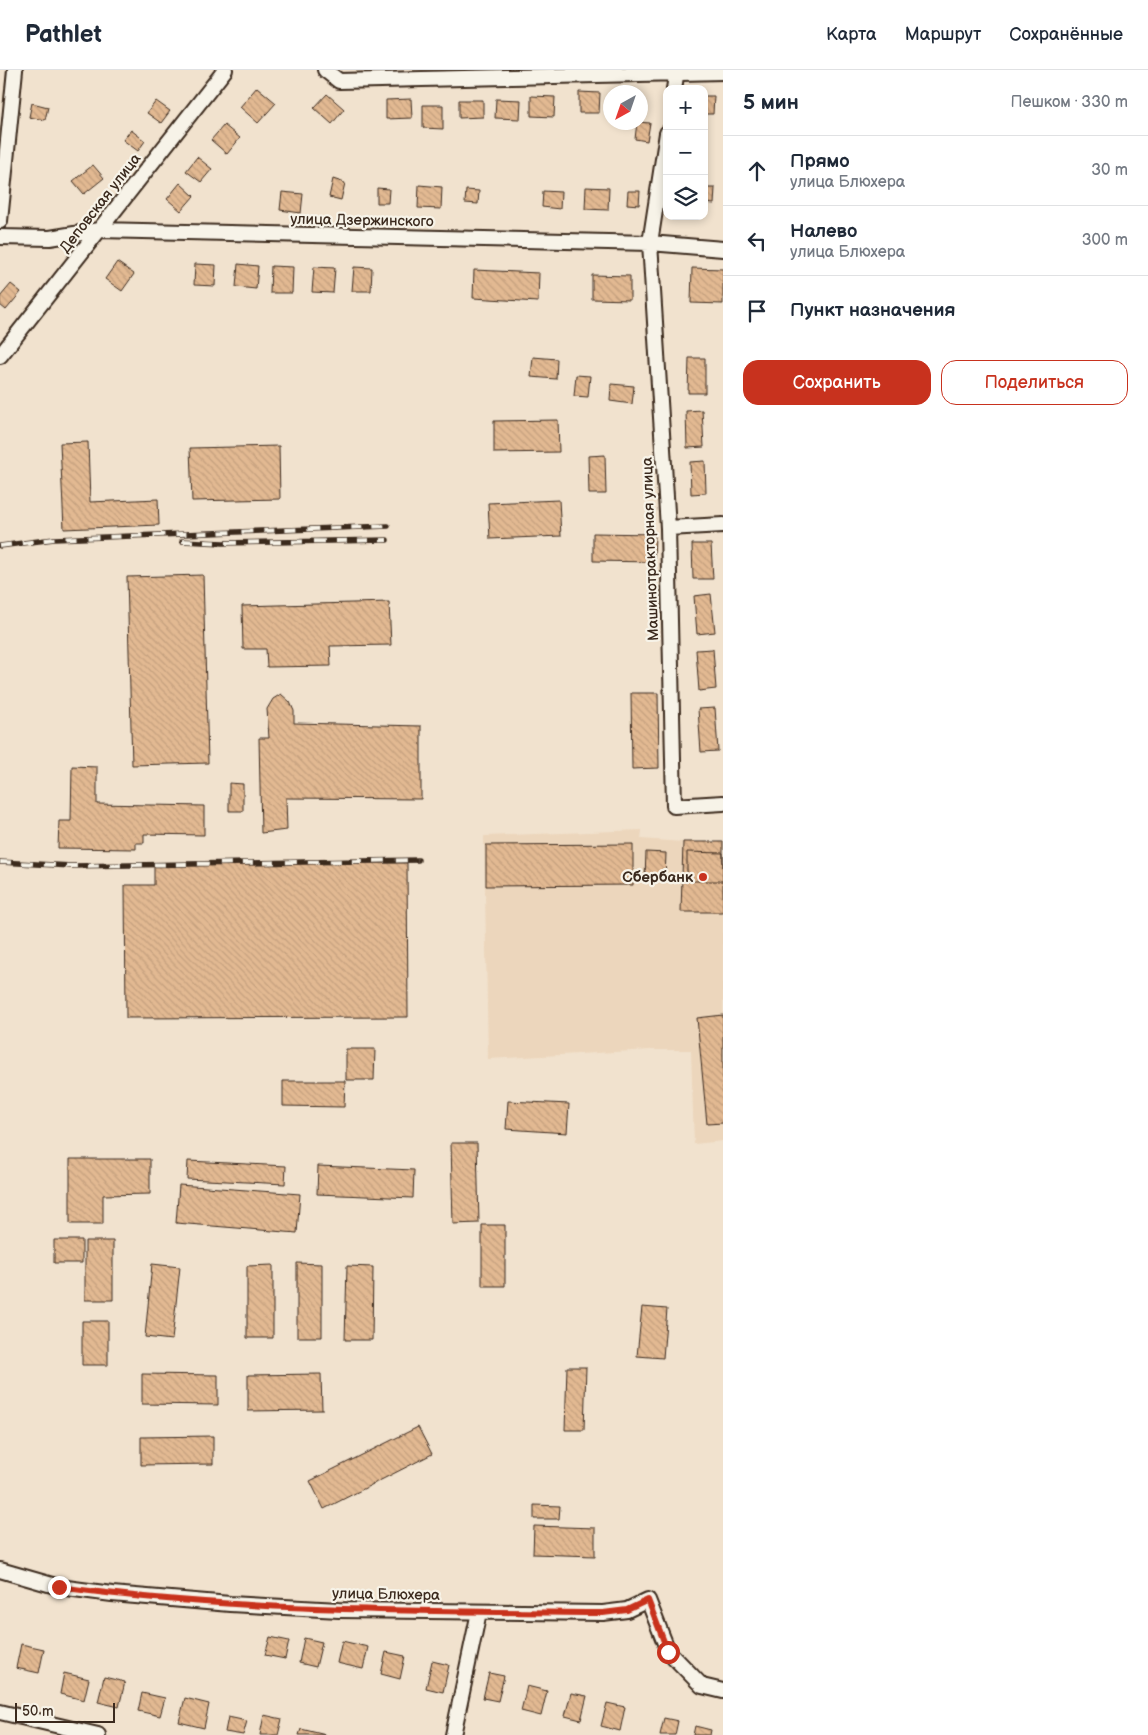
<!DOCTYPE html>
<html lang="ru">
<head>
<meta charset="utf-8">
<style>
	body { margin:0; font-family:"Balsamiq Sans",sans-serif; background:#f6f6f7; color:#1f2937 }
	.controls { position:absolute; right:15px; top:15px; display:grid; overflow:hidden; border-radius:10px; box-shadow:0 2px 8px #0003 }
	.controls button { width:45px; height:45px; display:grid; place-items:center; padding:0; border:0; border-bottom:1px solid #e0e1e3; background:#fff; color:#1f2937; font:25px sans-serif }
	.compass { position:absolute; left:603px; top:15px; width:45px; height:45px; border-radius:50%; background:#fff; box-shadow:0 2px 8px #0003; rotate:220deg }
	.scale { position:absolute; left:15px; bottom:12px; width:100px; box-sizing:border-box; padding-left:5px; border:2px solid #3b2a1e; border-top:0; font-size:14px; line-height:18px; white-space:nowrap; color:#3b2a1e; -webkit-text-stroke:4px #f7f3e8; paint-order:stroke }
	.stop { position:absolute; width:15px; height:15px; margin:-11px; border:4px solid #c8321e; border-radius:50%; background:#fff }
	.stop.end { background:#c8321e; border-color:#fff; box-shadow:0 1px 5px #0008 }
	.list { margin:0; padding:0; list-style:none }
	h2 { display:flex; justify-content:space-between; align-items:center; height:65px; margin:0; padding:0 20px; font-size:21px }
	h2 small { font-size:16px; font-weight:400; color:#747a83 }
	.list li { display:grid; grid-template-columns:32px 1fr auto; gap:15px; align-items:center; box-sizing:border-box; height:70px; padding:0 20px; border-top:1px solid #e0e1e3 }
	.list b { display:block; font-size:19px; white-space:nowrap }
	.list p { margin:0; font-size:16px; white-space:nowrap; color:#747a83 }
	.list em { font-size:16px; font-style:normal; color:#747a83 }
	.actions { display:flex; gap:10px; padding:15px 20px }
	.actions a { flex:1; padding:11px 0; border:1px solid #c8321e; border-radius:15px; text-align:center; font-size:18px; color:#c8321e }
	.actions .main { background:#c8321e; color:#fff }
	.icon { flex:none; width:28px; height:28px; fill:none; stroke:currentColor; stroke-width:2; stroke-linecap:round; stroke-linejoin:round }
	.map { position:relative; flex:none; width:723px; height:1665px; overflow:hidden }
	header { display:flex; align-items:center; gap:30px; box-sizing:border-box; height:70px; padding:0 25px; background:#fff; border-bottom:1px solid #e0e1e3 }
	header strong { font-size:24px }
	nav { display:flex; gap:28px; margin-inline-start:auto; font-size:18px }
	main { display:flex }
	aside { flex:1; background:#fff }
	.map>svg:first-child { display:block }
	.built { fill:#ecd6bc }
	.building { fill:url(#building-back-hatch); stroke:#3b2a1e }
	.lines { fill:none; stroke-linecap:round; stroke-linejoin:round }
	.minor-casing { stroke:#3b2a1e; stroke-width:18 }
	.minor { stroke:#f7f3e8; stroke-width:14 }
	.rail-casing { stroke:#3b2a1e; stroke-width:5.5 }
	.rail { stroke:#f7f3e8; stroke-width:4; stroke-dasharray:11; stroke-linecap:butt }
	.route { stroke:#c8321e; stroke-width:6 }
	.poi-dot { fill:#c8321e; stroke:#f7f3e8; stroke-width:2 }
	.labels { text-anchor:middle; stroke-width:4.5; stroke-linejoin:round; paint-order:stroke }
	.street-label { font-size:15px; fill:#3b2a1e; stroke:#f7f3e8 }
	.poi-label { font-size:15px; font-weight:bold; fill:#3b2a1e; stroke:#f7f3e8; text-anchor:end }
</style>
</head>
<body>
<header>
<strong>Pathlet</strong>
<nav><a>Карта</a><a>Маршрут</a><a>Сохранённые</a></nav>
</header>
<main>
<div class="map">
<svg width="723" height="1665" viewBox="0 0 723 1665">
	<defs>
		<pattern id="building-back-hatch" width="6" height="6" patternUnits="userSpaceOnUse" patternTransform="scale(1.25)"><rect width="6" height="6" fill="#e2b992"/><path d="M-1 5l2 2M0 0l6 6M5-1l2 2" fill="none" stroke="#c39f7d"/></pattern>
	</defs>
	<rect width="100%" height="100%" fill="#f1e2ce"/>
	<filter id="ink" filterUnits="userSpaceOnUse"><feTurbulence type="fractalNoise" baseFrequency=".02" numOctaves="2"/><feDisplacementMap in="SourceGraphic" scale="10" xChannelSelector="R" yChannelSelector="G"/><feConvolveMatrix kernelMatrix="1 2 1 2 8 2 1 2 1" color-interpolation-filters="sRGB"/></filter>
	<g filter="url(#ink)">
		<path class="built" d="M642,760l-1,9 42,3 -2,70h42v229l-29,3 -3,-94h-40l-163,9 -4,-223z"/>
		<path class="building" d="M257,17l19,16 -18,20 -18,-16z
			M579,22l21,1 -1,20h-20z
			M327,24l17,15 -12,15 -18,-16z
			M531,26l24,1 -1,20 -23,-1z
			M704,26h10l-1,18h-9z
			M411,29l1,19 -26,1v-19z
			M496,29l25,1 -1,19 -25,-1z
			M459,30h24v17l-24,1z
			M156,31l14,10 -9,12 -14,-10z
			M32,33l16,4 -3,13 -16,-3z
			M423,35h20v24l-20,-1z
			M637,52l13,1 -3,18 -12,-2z
			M224,55l16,13 -13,16 -16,-14z
			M131,60l14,11 -7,10 -15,-11z
			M197,87l15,12 -11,13 -15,-11z
			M93,95l11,13 -20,16 -11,-13z
			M333,109l12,4 -4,17 -12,-3z
			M180,113l14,13 -13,15 -14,-12z
			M419,115l23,2 -1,22 -23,-1z
			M586,117l23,1 -1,22 -23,-1z
			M377,118l12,1 -1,14h-11z
			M704,118h11l-1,16 -10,-1z
			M466,120l13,1 -1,13 -13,-1z
			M543,121l18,1 -1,17 -18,-2z
			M628,121h12l-1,14 -12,-1z
			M282,122l21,2 -2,19 -21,-3z
			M117,192l17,12 -12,17 -17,-12z
			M195,194l21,1 -1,21 -21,-1z
			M238,194l20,2 -2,23 -20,-2z
			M271,196l22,1 -1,26h-22z
			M314,197l21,1 -2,25 -21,-1z
			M354,197l18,1 -1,23h-19z
			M692,198l31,1v35l-32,-1z
			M474,200l65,3 -1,29 -65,-4z
			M592,205l38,1v24l-38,-1z
			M11,214l10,8 -15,18 -6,-5v-8z
			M533,287l24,2 -1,20 -25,-2z
			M689,288h16v35h-17z
			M576,305l14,1 -2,21 -14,-1z
			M611,314l23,2 -2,18 -22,-3z
			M702,340l2,37 -17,1 -1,-37z
			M558,350l1,32 -65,1v-32z
			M88,372l2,60 68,-3 1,26 -95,4 -4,-86z
			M279,376l1,53 -88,2 -2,-53z
			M605,385l1,39h-17l-1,-38z
			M705,391l1,32 -15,1 -1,-32z
			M559,430l2,36 -71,3 -2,-36z
			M593,463l62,1 -1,28 -61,-1z
			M692,474h19l2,35h-20z
			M203,505l5,188 -76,2 -5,-188z
			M711,524l4,38 -18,2 -3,-38z
			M389,532l2,43 -61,1 1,20 -64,1 -1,-18h-23l-1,-43z
			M713,579l3,40 -17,2 -3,-41z
			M631,623h27l1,75 -27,1z
			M281,624l9,8 4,9v12l127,3v73l-135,-1 1,32 -26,3 -2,-95h10l-2,-29 6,-10z
			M715,638l3,43 -17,1 -3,-43z
			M72,696l25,1v37l107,2v29l-60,-1v9h-8v6l-78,-1 1,-27h12z
			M229,713l14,1v27h-14z
			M683,772h40v70h-42z
			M633,774v41l-147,1v-41z
			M646,782l20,1 -1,26 -20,-1z
			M687,782l36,1v28h-36z
			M407,793l1,154 -282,1 -1,-133h29v-21z
			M723,945v108l-16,1 -10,-106z
			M346,979h29l-1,31h-28z
			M283,1011h62l-1,26 -61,-1z
			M508,1031l61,3 -2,29 -61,-4z
			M451,1073h26l2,80 -26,1z
			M70,1089h80v35l-47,1v29h-33z
			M188,1091l98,5 -1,18 -98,-5z
			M318,1096l96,4 -1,28 -96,-4z
			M179,1115l121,9 -3,39 -121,-10z
			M482,1155h23v61h-23z
			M54,1170h28v23h-28z
			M85,1171h28v59h-28z
			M297,1193l25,1v73h-25z
			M152,1194l28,3 -8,73 -27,-3z
			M273,1195v73h-26v-72z
			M347,1196l26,1 -1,73h-27z
			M642,1237l25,2 -4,49 -26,-2z
			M82,1251h26v44h-26z
			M567,1297h19l-2,63h-19z
			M142,1304l76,1v30l-76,-1z
			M321,1304l1,36 -74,1v-36z
			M418,1357l14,27 -108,55 -14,-28z
			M213,1366v28l-72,1v-28z
			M534,1435l26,1 -1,13h-25z
			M534,1456l61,2v28l-62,-2z
			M270,1567l19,4 -4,18 -20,-4z
			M304,1568l18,4 -6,25 -17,-4z
			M342,1571l26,6 -5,22 -26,-6z
			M21,1574l23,5 -5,24 -23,-5z
			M386,1582l19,4 -5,23 -19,-5z
			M432,1591l17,4 -6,27 -17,-4z
			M64,1603l25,6 -5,21 -24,-6z
			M489,1603l15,3 -6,25 -15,-3z
			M104,1607l21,5 -6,25 -21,-5z
			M527,1616l20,5 -6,25 -20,-5z
			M142,1623l23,5 -5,18 -22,-5z
			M571,1623l16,3 -6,24 -16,-4z
			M185,1628l24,6 -5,24 -25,-6z
			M607,1633l18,4 -5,24 -19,-5z
			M264,1645l18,4 -4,16h-18z
			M228,1647l19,4 -4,14 -18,-3z
			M664,1648l14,3 -3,14h-15z
			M695,1656l16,4 -1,5h-17z
			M301,1659l25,6h-27z"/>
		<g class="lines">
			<defs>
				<path id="minor" d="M325,0l14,11 384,-9
					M674,19l3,-19
					M667,63l-17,110 18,285 6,278 49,-3
					M0,151l15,-151
					M0,167l50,1 49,-8 551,13 73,6
					M0,286l225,-286
					M668,458l55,-3
					M0,1500l59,17 53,7 118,10 109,6 264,3 24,-3 21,-10 20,51 34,35 21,5
					M0,1642l98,23
					M453,1665l26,-123"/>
			</defs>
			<use href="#minor" class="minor-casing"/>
			<use href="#minor" class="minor"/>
			<defs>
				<path id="rail" d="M182,471l41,2 164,-3
					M0,476l54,-7 334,-13
					M0,792l72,4 346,-6"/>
			</defs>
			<use href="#rail" class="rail-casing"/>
			<use href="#rail" class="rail"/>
		</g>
	</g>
	<g class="lines" filter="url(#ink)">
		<path class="route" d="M59,1517c180,25 362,24 544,26l24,-3 21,-10 20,52"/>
	</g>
	<circle class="poi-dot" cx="703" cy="807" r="5"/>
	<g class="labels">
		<g class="street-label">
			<text transform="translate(100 133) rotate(-52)" y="5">Деповская улица</text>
			<text transform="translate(362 150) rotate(1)" y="5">улица Дзержинского</text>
			<text transform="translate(650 479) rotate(-92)" y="5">Машинотракторная улица</text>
			<text transform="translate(386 1524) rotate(1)" y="5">улица Блюхера</text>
		</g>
		<g class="poi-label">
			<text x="693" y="812">Сбербанк</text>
		</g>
	</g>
</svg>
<div class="controls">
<button>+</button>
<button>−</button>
<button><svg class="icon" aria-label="layers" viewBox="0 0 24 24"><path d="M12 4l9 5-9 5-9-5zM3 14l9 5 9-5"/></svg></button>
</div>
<svg class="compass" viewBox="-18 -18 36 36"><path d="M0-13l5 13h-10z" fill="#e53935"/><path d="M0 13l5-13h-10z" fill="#747a83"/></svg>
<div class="scale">50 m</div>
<div class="stop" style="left:668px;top:1582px"></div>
<div class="stop end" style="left:59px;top:1517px"></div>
</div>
<aside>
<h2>5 мин<small>Пешком · 330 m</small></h2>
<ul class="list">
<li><svg class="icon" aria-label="ahead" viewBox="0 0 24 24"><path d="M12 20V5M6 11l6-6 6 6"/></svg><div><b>Прямо</b><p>улица Блюхера</p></div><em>30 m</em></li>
<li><svg class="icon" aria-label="left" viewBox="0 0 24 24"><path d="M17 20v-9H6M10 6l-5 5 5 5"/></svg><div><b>Налево</b><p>улица Блюхера</p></div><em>300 m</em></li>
<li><svg class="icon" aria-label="arrive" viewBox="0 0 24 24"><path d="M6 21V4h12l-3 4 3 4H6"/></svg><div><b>Пункт назначения</b></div></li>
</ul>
<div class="actions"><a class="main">Сохранить</a><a>Поделиться</a></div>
</aside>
</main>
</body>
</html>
